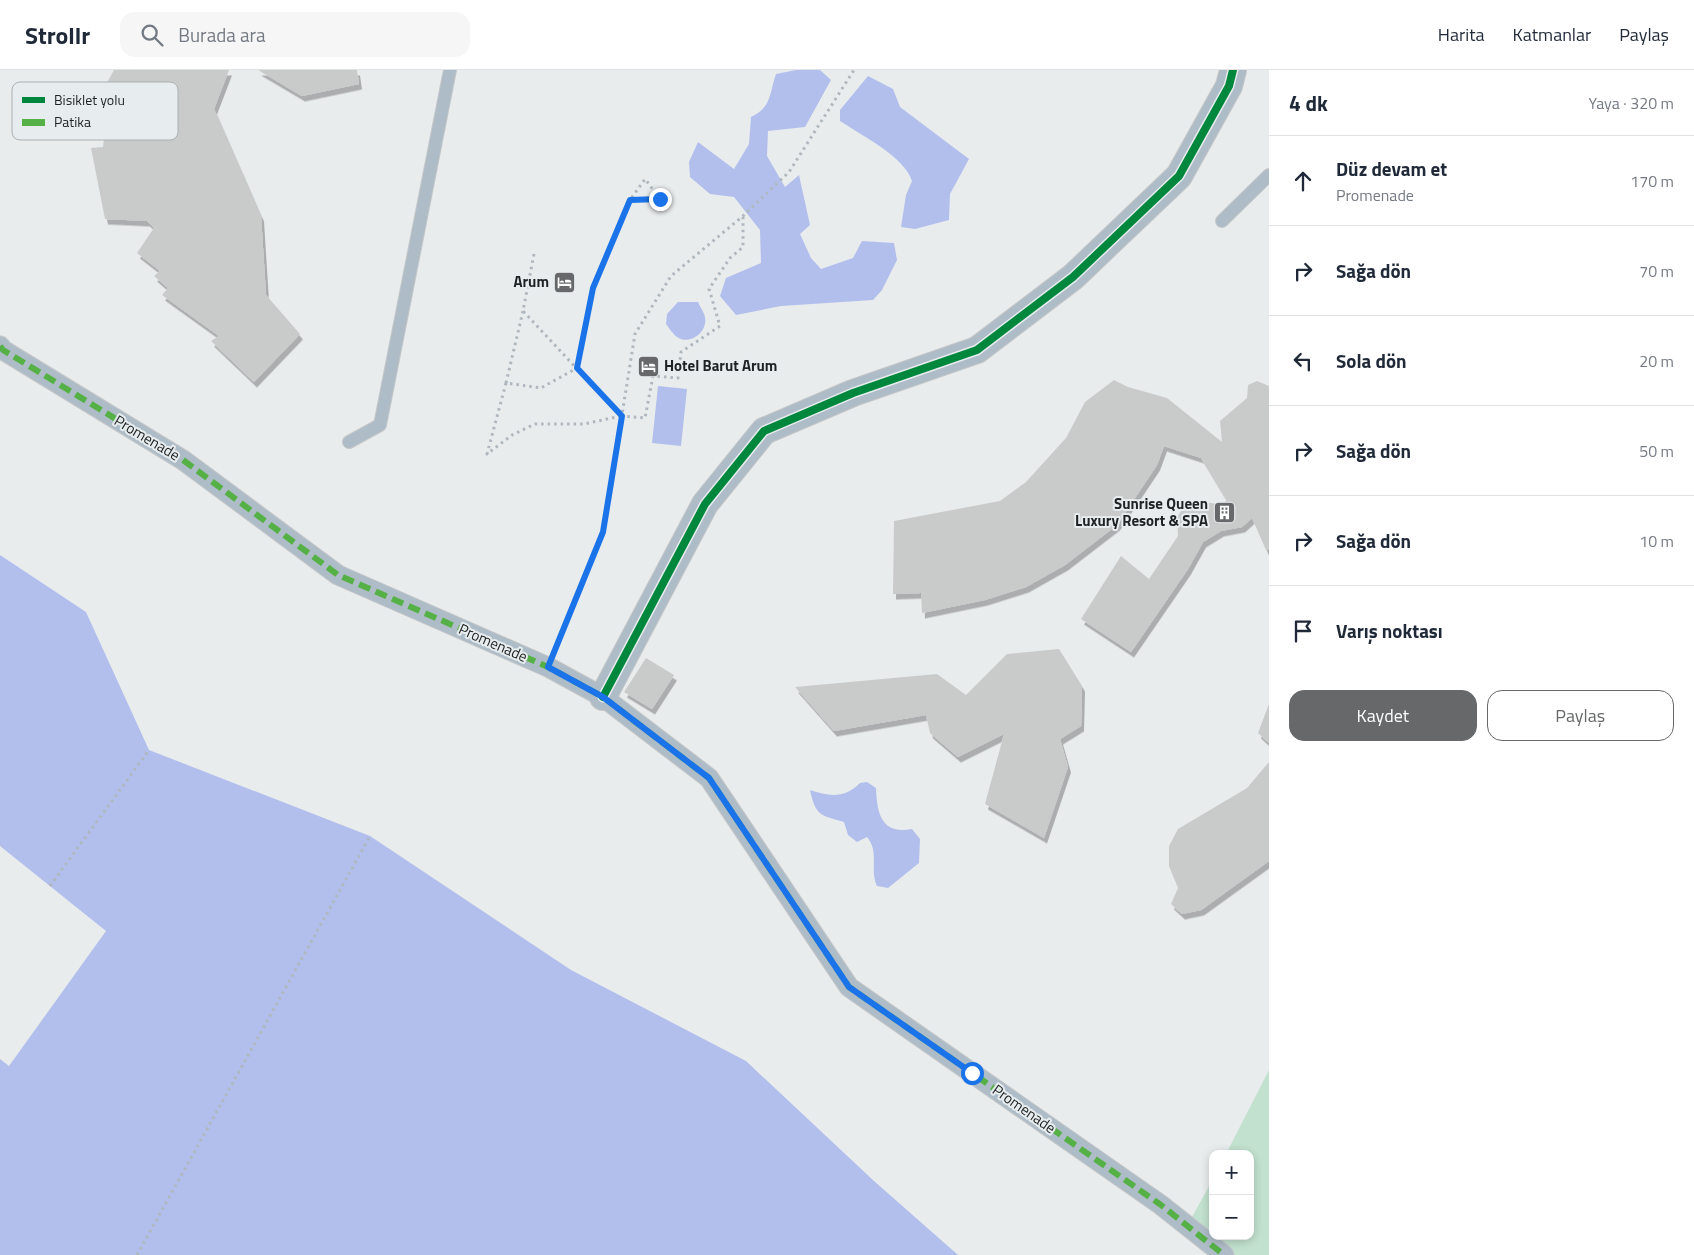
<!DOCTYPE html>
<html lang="tr">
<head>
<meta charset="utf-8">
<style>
	body { margin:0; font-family:"Titillium Web",sans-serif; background:#f6f6f7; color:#1f2937 }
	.controls { position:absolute; right:15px; bottom:15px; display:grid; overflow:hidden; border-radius:10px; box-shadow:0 2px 8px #0003 }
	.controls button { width:45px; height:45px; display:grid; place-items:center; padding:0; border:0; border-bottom:1px solid #e0e1e3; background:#fff; color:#1f2937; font:25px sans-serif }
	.stop { position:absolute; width:15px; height:15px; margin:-11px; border:4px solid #1a73e8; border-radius:50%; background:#fff }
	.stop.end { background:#1a73e8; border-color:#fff; box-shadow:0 1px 5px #0008 }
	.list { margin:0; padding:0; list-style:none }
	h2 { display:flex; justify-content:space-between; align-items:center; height:65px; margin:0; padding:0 20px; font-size:21px }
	h2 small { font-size:16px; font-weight:400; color:#747a83 }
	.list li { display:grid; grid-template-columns:32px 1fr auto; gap:15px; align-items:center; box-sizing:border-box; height:90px; padding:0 20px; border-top:1px solid #e0e1e3 }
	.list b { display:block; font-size:19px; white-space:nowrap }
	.list p { margin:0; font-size:16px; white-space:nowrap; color:#747a83 }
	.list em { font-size:16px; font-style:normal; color:#747a83 }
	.actions { display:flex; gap:10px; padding:15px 20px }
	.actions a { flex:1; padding:11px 0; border:1px solid #666869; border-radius:15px; text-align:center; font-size:18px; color:#666869 }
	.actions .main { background:#666869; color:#fff }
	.icon { flex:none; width:28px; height:28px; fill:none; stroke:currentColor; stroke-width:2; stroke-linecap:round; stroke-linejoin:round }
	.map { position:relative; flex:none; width:1269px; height:1185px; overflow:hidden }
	header { display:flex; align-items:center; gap:30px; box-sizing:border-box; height:70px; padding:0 25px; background:#fff; border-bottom:1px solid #e0e1e3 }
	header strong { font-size:24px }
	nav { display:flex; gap:28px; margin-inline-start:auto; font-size:18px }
	.search { width:350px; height:45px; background:#f6f6f7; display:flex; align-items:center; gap:12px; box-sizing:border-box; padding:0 18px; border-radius:15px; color:#747a83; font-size:19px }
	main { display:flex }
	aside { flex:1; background:#fff }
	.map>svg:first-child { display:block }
	.green { fill:#c2e1cf }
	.water { fill:#b2bfec }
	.pier { fill:#e9eced }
	.building { fill:#c9cbcb; filter:url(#shadow) }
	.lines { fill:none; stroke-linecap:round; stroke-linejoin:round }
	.service-casing { stroke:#c5c7c8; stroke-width:14 }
	.pedestrian-casing { stroke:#c5c7c8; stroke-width:21 }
	.minor-casing { stroke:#c5c7c8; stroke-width:28 }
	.path { stroke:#afb8be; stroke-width:3; stroke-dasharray:2.5 4; stroke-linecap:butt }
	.service { stroke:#aebcc7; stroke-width:12 }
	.pedestrian { stroke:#aebcc7; stroke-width:19 }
	.minor { stroke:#aebcc7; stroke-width:26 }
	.quiet { stroke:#55b145; stroke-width:6; stroke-dasharray:12 6; stroke-linecap:butt }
	.cycleway-casing { stroke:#e7edef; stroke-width:11 }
	.cycleway { stroke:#00873e; stroke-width:8 }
	.route { stroke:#1a73e8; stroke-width:6 }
	.labels { text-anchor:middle; stroke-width:4; stroke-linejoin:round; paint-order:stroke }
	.poi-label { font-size:15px; font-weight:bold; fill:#1f2122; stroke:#e7edef; text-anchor:end }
	.street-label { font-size:15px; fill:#1f2122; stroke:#e7edef }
	.key { fill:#e7edef; stroke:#abb0b2; stroke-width:1 }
	.key-label { font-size:14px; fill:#1f2122 }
</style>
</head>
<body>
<header>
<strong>Strollr</strong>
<div class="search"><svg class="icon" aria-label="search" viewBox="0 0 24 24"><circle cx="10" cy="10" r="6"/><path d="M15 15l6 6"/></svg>Burada ara</div>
<nav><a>Harita</a><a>Katmanlar</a><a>Paylaş</a></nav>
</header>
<main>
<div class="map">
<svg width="1269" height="1185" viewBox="0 0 1269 1185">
	<defs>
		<filter id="shadow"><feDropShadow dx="3" dy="5.5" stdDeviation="0" flood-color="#0004"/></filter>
	</defs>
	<rect width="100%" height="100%" fill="#e9eced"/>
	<path class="green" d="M1269,1000v185h-45l-37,-29 26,-47v57h37v-82h-24z"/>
	<path class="water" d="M796,0h24l11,10 -26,47 -37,4 -1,25 18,31 14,-12 11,50 -10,9 11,24 10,11 32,-11 9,-17 32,2 3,17 -15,30 -9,10 -92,6 -45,9 -16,-19 6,-18 35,-15 -1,-33 -26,-33 -24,-3 -20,-17 -1,-15 9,-20 36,27 15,-25 2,-27c21,-10 18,-23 25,-43z
		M868,6l25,13 7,18 69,52 -19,35 -1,26 -34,9 -14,-2 5,-32 6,-14c-8,-25 -50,-45 -72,-60v-11z
		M678,232h20c2,5 6,10 7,15 3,15 -15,29 -28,20 -4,-3 -8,-9 -11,-13l1,-10z
		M658,316l29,3 -6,57 -29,-3z
		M0,485l86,57 63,138 221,86 201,134 175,91 128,120 84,74h-958z
		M867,712l9,6c1,25 5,47 36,41l8,10 -1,24 -31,25 -11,-2c-8,-17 3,-33 -10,-49l-10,5 -9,-7 -4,-13c-23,-7 -28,-5 -34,-32 20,7 35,8 50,-7z"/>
	<path class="pier" d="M0,776l106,85 -97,135 -9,-7z"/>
	<path class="building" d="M114,0h115l-15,39 47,107 5,79 34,39 -46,48 -43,-41 8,-5 -57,-41 6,-7 -14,-12 6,-5 -23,-18 17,-25 -7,-7 -42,-2 -14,-71 12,-1 2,-18 33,-8 -16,-18 -19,-13z
		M258,0h99l2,14 -57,12z
		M1114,310l14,7 39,11 55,44 -2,-21 27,-23 1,-13 9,-4 12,5v163l-3,1 -14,-32 -10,9 -21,4 -18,11 -15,27 -57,83 -50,-33 40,-63 28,23 29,-43 -1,-18 5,-9 9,-9 26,4 10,-3 -26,-43 -37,-12 -7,19 -40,60 -52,40 -39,22 -41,13 -63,13 -1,-20 -28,1 1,-73 106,-20 26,-19 40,-44 19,-36z
		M1059,579l23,37 -1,40 -21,13 8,28 -24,71 -59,-34 19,-70 -46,23 -28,-24 -4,-18 -92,16 -39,-44 142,-13 29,21 41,-41z
		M646,588l28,17 -22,34 -28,-17z
		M1269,634v39l-11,-10z
		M1269,692v99l-68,49 -19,4 -11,-10 7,-16 -9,-22v-20l9,-17 69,-41z"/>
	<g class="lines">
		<defs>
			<path id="service" d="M1222,151l47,-46
				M349,372l31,-17 70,-355"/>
			<path id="pedestrian" d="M0,276l3,4 180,110 155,115 210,92 55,30 106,81 140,209 312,218 63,50"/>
			<path id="minor" d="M603,627l102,-193 59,-73 89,-38 124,-43 96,-73 106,-101 50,-90 4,-16"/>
		</defs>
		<use href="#service" class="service-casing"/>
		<use href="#pedestrian" class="pedestrian-casing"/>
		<use href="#minor" class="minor-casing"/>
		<path class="path" d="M534,184l-11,57 98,105 24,2 8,-42 25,2 3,-26 39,-26 -11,-37 21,-31 13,-11v-30
			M523,241l-17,72 35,5 36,-20 16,-80 37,-88 30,-1 -15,-20 -15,21
			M506,313l-19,71 25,-19 23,-11h49l37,-8
			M555,578l48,-116 32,-198 36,-58 72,-60 46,-44 65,-102
			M50,816l99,-136
			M137,1185l233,-419"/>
		<use href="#service" class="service"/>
		<use href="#pedestrian" class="pedestrian"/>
		<use href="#minor" class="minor"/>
		<path class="quiet" d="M0,276l3,4 180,110 155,115 210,92 55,30 106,81 140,209 312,218 63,50"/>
		<defs>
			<path id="cycleway" d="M603,627l102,-193 59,-73 89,-38 124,-43 96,-73 106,-101 50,-90 4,-16"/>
		</defs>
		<use href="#cycleway" class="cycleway-casing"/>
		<use href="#cycleway" class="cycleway"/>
	</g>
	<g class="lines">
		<path class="route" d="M660,129l-30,1 -37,88 -16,80 45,48 -19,116 -55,135 55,30 106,81 140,209 123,86"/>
	</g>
	<defs>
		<symbol id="hotel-square" viewBox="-11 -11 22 22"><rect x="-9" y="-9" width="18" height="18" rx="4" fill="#666869" stroke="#e7edef"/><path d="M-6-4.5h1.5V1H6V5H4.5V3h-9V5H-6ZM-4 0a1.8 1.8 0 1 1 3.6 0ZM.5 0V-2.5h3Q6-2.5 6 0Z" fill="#fff"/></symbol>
		<symbol id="building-square" viewBox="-11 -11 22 22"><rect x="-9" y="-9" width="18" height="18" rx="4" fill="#666869" stroke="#e7edef"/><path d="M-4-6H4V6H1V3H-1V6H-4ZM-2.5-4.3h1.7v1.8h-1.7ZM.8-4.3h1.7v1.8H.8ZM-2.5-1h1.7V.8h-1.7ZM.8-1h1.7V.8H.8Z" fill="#fff"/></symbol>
	</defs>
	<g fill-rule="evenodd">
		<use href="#hotel-square" x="552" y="200" width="25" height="25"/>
		<use href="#hotel-square" x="636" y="284" width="25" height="25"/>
		<use href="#building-square" x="1212" y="430" width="25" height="25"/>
	</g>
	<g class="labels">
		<g class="poi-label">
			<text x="549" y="217">Arum</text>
			<text x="664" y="301" text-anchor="start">Hotel Barut Arum</text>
			<text x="1208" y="439">Sunrise Queen<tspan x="1208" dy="17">Luxury Resort &amp; SPA</tspan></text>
		</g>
		<g class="street-label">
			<text transform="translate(147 368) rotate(31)" y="5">Promenade</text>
			<text transform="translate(493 573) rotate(24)" y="5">Promenade</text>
			<text transform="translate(1024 1039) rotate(35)" y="5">Promenade</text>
		</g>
	</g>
	<rect x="12" y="12" width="166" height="58" rx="8" class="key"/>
	<rect x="22" y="27" width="23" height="6" fill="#00873e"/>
	<rect x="22" y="49" width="23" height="7" fill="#55b145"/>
	<g class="key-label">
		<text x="54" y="35">Bisiklet yolu</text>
		<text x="54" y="57">Patika</text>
	</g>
</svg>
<div class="controls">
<button>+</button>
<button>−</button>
</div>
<div class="stop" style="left:972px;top:1003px"></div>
<div class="stop end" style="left:660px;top:129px"></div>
</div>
<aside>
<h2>4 dk<small>Yaya · 320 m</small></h2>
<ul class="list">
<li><svg class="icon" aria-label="ahead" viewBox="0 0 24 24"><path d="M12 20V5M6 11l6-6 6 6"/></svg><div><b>Düz devam et</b><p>Promenade</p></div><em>170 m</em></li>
<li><svg class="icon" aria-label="right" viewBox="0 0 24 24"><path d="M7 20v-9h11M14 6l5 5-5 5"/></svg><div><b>Sağa dön</b></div><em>70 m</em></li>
<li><svg class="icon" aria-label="left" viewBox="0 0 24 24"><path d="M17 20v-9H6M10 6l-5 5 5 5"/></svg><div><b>Sola dön</b></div><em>20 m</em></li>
<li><svg class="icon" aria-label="right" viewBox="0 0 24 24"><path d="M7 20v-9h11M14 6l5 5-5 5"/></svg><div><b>Sağa dön</b></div><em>50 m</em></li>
<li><svg class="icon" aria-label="right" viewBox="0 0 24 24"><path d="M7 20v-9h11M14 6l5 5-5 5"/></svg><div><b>Sağa dön</b></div><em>10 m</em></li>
<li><svg class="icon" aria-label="arrive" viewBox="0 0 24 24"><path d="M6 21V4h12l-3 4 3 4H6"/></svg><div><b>Varış noktası</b></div></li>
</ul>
<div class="actions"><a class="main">Kaydet</a><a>Paylaş</a></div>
</aside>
</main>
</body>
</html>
